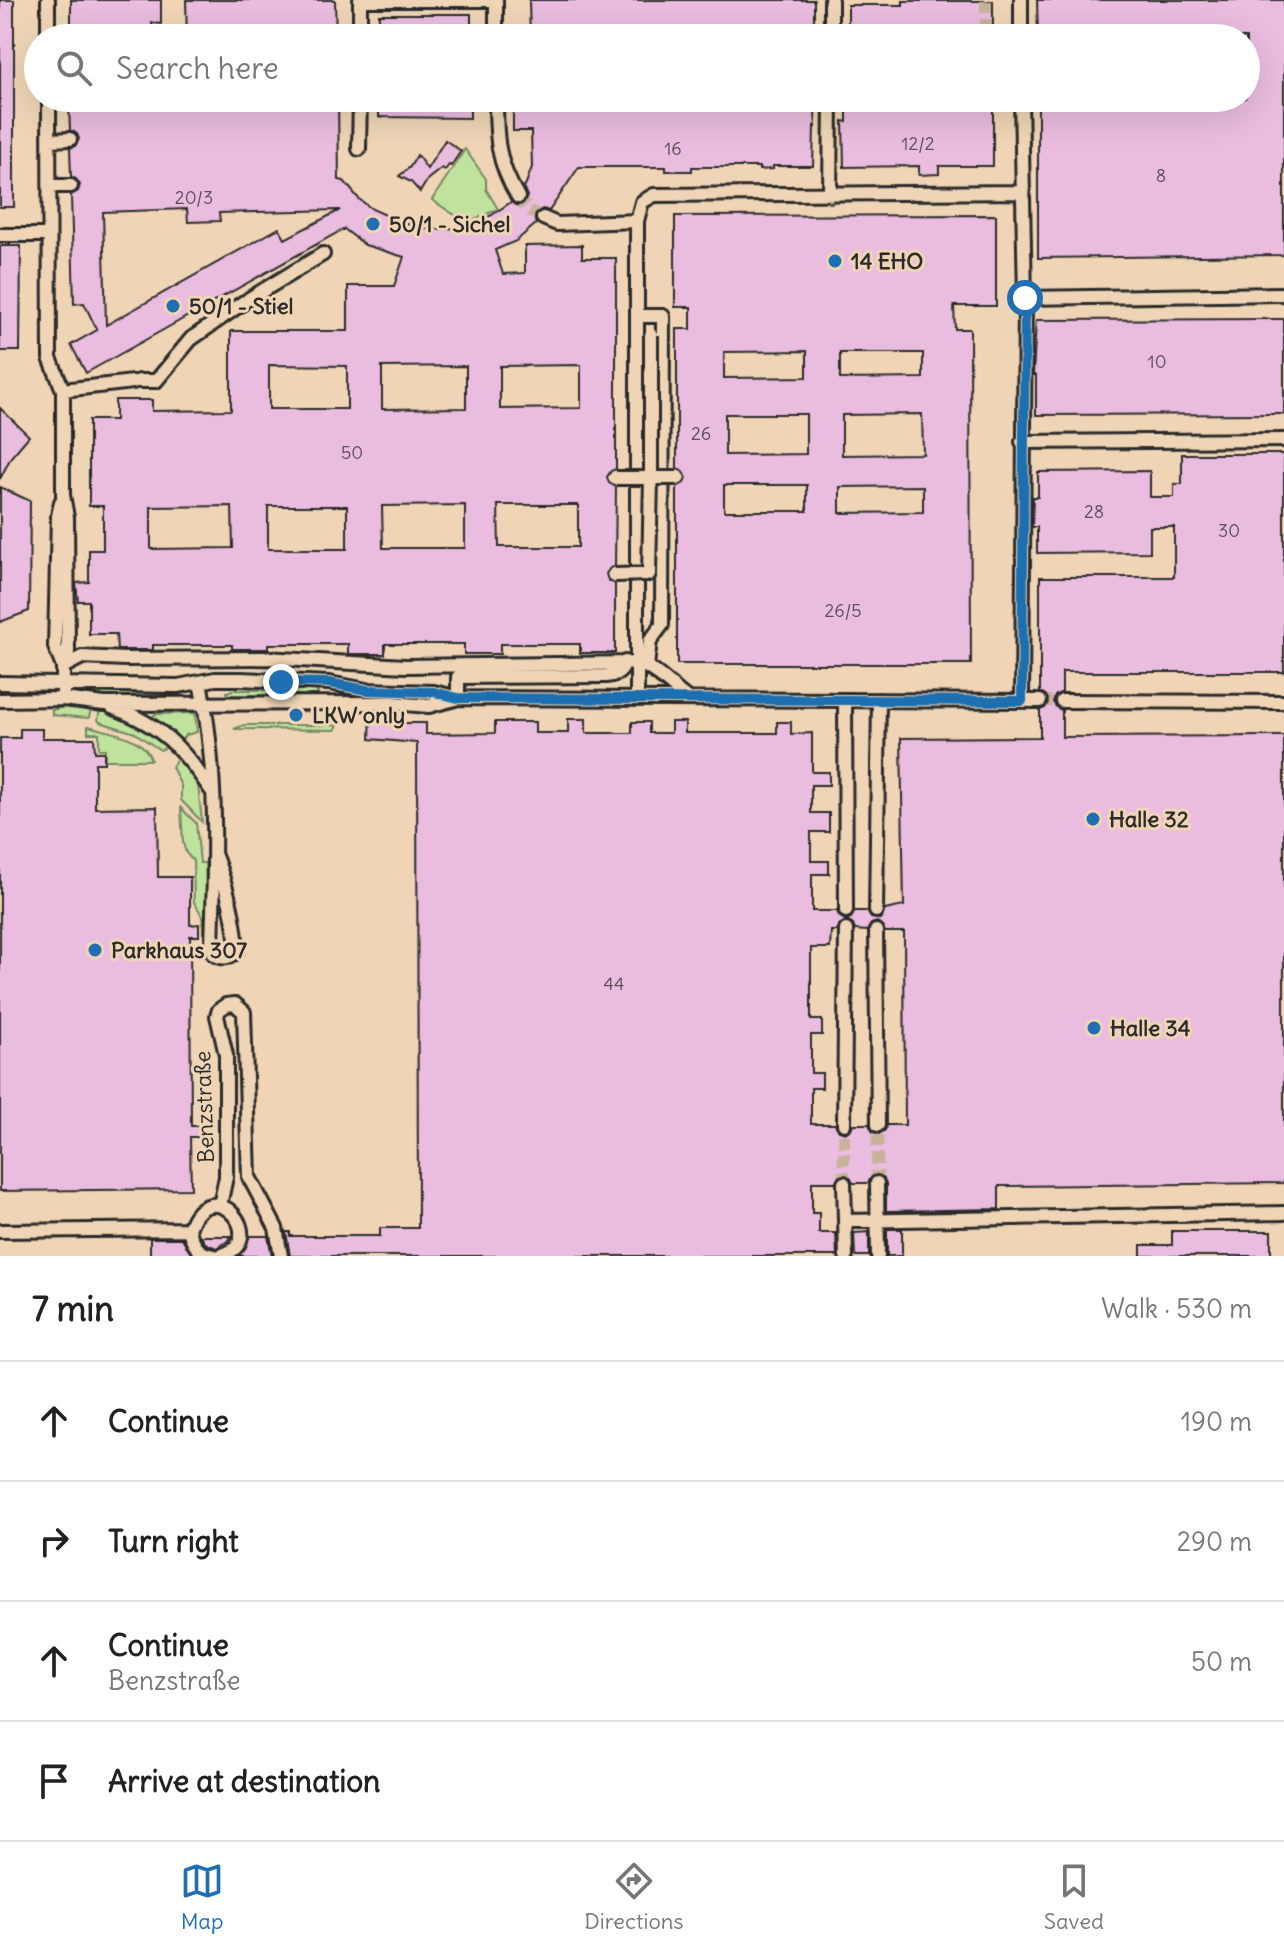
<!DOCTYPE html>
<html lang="en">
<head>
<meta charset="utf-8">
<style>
	body { margin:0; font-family:Delius,sans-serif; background:#f6f6f6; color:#222 }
	.stop { position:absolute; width:24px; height:24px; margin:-18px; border:6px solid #1f6fb2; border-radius:50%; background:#fff }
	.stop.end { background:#1f6fb2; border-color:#fff; box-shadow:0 2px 8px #0008 }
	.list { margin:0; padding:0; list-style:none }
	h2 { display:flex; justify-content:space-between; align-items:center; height:104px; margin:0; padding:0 32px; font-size:34px }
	h2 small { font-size:26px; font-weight:400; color:#767676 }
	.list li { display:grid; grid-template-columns:52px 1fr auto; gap:24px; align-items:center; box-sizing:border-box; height:120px; padding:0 32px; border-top:2px solid #e0e0e0 }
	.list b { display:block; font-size:30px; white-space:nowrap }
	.list p { margin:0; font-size:26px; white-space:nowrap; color:#767676 }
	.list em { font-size:26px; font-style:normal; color:#767676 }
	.icon { flex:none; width:44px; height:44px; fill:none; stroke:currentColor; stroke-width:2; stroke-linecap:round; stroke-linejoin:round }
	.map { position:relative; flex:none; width:1284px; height:1256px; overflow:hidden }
	.search { position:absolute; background:#fff; box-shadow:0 8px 32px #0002; left:24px; right:24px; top:24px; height:88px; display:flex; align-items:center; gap:20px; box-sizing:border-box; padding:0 28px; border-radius:44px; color:#767676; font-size:30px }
	.sheet { height:584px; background:#fff }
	nav { display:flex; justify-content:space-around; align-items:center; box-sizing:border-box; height:112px; border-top:2px solid #e0e0e0; background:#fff; font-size:22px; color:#767676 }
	nav a { display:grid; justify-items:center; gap:4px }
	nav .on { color:#1f6fb2 }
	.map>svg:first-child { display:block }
	.green { fill:#bfe39d; stroke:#758764; stroke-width:2 }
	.building { fill:#eabcdf; stroke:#2b2b2b; stroke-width:2; fill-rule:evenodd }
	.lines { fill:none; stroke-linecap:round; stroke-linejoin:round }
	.street-tunnel { stroke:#c8b39a; stroke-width:12; stroke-dasharray:12 6; stroke-linecap:butt }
	.street-casing { stroke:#2b2b2b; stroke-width:18 }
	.street { stroke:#efd5b6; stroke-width:12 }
	.street-bridge-casing { stroke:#2b2b2b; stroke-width:18; stroke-linecap:butt }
	.street-bridge { stroke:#efd5b6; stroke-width:12 }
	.route { stroke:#1f6fb2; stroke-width:10 }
	.poi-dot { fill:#1f6fb2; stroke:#efd5b6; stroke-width:3 }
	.labels { text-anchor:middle; stroke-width:6; stroke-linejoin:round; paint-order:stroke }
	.number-label { font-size:18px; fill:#5b4f58 }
	.poi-label { font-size:22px; font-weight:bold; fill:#2b2b2b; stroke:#efd5b6; text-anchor:start }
	.street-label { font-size:22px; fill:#2b2b2b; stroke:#efd5b6 }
</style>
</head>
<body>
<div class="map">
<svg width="1284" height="1256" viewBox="0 0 1284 1256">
	<rect width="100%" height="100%" fill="#efd5b6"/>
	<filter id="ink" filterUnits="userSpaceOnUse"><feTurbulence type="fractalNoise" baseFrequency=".0125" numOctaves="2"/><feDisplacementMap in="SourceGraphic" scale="16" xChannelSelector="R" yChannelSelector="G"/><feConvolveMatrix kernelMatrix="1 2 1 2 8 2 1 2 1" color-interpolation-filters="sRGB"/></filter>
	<g filter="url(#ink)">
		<path class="green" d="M465,149l21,30v10l12,20 -31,14 -35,-23z
			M162,689l19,4 2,3 -83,1v-7z
			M232,690h83l3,3 -2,2h-88l-1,-3z
			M72,705l19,2 -2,11 -37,-3v-5z
			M100,709l40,14 32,23 -12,4 -25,-17 -35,-11 -2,-2z
			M195,713l2,19 -11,3 -6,6 -27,-25 3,-2z
			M244,725h94l-3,5 -101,-1z
			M88,726c20,6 57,10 63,34h-46v-11h-6v-16h-11z
			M180,754l18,31 4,37 -21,-22v-14l-9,-19z
			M181,808l15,15 4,40h5l5,89h-5l-2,-35 -9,-15 -1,-41 -7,-8 -3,-10z"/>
		<path class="building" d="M0,0h14v207h-14z
			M71,0h90v24l-9,-1 1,15h-82z
			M186,0h149l1,38h-149z
			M529,0h285v38h-284z
			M1037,0h247v255l-246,3v-160h208v-60h-208z
			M903,1h90v37h-145v-33h55z
			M379,14h92v24h-92z
			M103,98h235l1,82 5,1 15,18 13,10 27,12 26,8h21l24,-3 22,-11 19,-13 8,4 6,-4 2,-6 -3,-7 8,-22 -1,-36h-18v-19h18v-14h283l2,29 -2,-1 -1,40h-40v3l-14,1v-3h-67v4h-26v-4h-87l-30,44 -6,-2 -6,2 -3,7 2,6 -20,17 -21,9 8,24 22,-1v-27l57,-1v13h34v211l-5,2 -4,6 2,6 7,4 -1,79 -5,2 -4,6 2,6 7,4v69h-35v-9h-80v10h-36v-10h-79v10h-37v-10h-80v5h-36v-4h-79v5h-36l-1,-16h-27v-33h-11l-2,-18 13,-1v-32h14v-44h-14v-86h26v-20h37v11l79,-1v-79h117v-45h46l10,-29 -39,-12 -21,-16 -258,144 -15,-28 26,-15 -13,-27 -10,1 -3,-109 7,-4 2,-6 -4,-6 -5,-2 -1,-29 5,-2 4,-7 -2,-5 -7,-4 -1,-24h34zM187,209l1,13 32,-1 -1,-8 121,-3 -55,29 -6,-11 -173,97 -3,-113zM269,365l78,1v43h-78zM581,365v43l-81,1v-43zM466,366v42l-84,1v-42zM465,505v43h-82l-1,-42zM498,505h80v42h-79zM232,506l1,42 -82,1v-42zM268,506h79v43h-79z
			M379,98h91v20l-91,-1z
			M847,98l146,2v66h-54v8l-20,1v-9l-75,1 -1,-46 4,1z
			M445,140l16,11 -10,15 -2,-1 -4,5 -3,-2 -14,11 -8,13 -9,-10 -12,-6 11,-9 7,-12 10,14z
			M996,215v91h-42l1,23h15l1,335h-294v-177l7,-4 2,-6 -4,-6 -5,-2v-140h14v-22h-16v-91zM807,351v26l-83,1v-26zM840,353h83v25l-83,1zM725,414h81v40l-81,1zM922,414l1,40 -81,1v-40zM724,485h83v26h-83zM923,486v26l-83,1v-26z
			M0,246h21l-1,105h-20z
			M1284,319v95l-248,1v-40h-3l3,-55z
			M0,408l29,28 -18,21 -11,22z
			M1182,454h102v218h-222v20l-7,4 -2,6 4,6 5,2v27l222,-1v447l-285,3v23l-113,2v-28l-4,-7 -9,-1 -5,8h-15l-4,-7 -6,-2 -8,8h-23v31h7v20h17l1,23h-547l-4,-24h4v4h90v-8h38l-1,-485 -47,-4 1,-25 16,-2 1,11h38v11l69,-1v-11h40v11h33v-14h18v14h46v-11h17v11h22v-11h14v11h92v-11h14v12l21,-1v39h17v13h-18v28h18v19h-18v29h18v13h-17v37h25l2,5 6,4 6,-2 4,-7h12l4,7 9,1 5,-9 19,-4 -3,-168 139,-1v-27l5,-2 4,-6 -2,-6 -7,-4v-115h134v-50h-24v25l-113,1v-26h-5l1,-30h5v-25l112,-1v26h24v-13h8zM847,921l6,4 2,5 12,1 4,-7 6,-2 6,4 2,6h19l1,193h-18l-2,5 -6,4 -6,-2 -4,-8h-16l-2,5 -6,4 -6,-2 -4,-7h-24v-36h11v-15h-11v-38h11v-15h-11v-72h19l1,-17h6l2,-6z
			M0,487l30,14 -1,110 -29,11z
			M20,729h22v9h52l1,14h9v11h-9v45l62,-1 1,70h32v48l9,-1v12h-9l1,190h9v11h-10l1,52 -191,2v-453h20z
			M887,1229h15v27h-15z
			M1172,1231h99v25h-130v-11h31z
			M869,1232v24h-14l-1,-23z
			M201,1236h30l-3,5 -12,7 -11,-5z
			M250,1236h18l4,20h-33z
			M150,1238h32l11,18h-43z"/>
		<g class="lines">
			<path class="street-tunnel" d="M986,1v37
				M518,197l10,13 15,8
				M1040,701h22
				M844,1183v-59
				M877,1183l1,-58"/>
			<defs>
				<path id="street" d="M48,0v38
					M360,0h136
					M1021,0v38
					M360,38v-36
					M496,38v-37
					M831,38v-38
					M49,98l1,260 13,32v105l4,22 1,135 -5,15v32
					M496,98c0,40 1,64 22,99
					M1021,98l4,200 -3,403
					M50,140l20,-1
					M359,149l1,-51
					M50,186h21
					M830,195l1,-97
					M543,218l14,6 80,-3
					M0,235h49
					M1025,298l259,-4
					M249,299l74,-45
					M638,316h25l-1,309 -12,16 -3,25
					M139,381h17l35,-42 53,-37
					M63,390l70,-8
					M1022,442l262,-2
					M61,502l-3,14 -3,131 8,20
					M63,667l19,-10 43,2 140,-1 141,8 232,-3c18,6 34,25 50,36
					M200,682c18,86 15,175 12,263l2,9c9,6 17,4 23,-4 -2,-34 -10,-63 -22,-94
					M0,683l178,3 37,-7h25l89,4 38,7 67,2 24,6 582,3
					M458,698v-21l148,-1c11,-1 16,-3 19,-14
					M637,699v-478l5,-19 12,-7 369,-3
					M0,700l63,-1 41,5 288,-1 37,3 26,-7
					M845,700l1,211
					M1062,701l222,1
					M112,707c49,18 70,40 99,83
					M876,911l3,-211
					M876,931l2,194
					M844,1124l2,-194
					M844,1183l2,73
					M877,1183l1,73
					M220,1205l6,-28v-122l-9,-39 2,-6 7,-5 9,-1 9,8 5,165 27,51 5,28
					M845,1221l439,-8
					M0,1231l189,-2
					M213,1256c-16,-3 -21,-13 -24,-27 21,-62 86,13 30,27"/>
			</defs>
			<use href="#street" class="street-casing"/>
			<use href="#street" class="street"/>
			<defs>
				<path id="street-bridge" d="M616,478h35v-143
					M615,575l34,-1 2,-96h26"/>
			</defs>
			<use href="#street-bridge" class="street-bridge-casing"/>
			<use href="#street-bridge" class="street-bridge"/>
		</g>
	</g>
	<g class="lines" filter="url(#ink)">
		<path class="route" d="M281,682l48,1 38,7 67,2 24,6 564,3 3,-403"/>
	</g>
	<g class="poi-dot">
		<circle cx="373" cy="224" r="8"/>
		<circle cx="835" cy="261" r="8"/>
		<circle cx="173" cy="306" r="8"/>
		<circle cx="296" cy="715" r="8"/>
		<circle cx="1093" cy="819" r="8"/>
		<circle cx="95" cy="950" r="8"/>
		<circle cx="1094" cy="1028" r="8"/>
	</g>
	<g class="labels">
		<g class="number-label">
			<text x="918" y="150">12/2</text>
			<text x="673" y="155">16</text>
			<text x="1161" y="182">8</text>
			<text x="194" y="204">20/3</text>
			<text x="1157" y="368">10</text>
			<text x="701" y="440">26</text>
			<text x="352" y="459">50</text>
			<text x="1094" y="518">28</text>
			<text x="1229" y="537">30</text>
			<text x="843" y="617">26/5</text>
			<text x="614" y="990">44</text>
		</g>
		<g class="poi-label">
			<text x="389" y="232">50/1 - Sichel</text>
			<text x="851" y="269">14 EHO</text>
			<text x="189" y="314">50/1 - Stiel</text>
			<text x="312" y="723">LKW only</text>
			<text x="1109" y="827">Halle 32</text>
			<text x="111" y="958">Parkhaus 307</text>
			<text x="1110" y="1036">Halle 34</text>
		</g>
		<g class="street-label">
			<text transform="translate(204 1107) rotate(-92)" y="8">Benzstraße</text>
		</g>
	</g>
</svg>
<div class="stop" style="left:1025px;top:298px"></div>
<div class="stop end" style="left:281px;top:682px"></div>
<div class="search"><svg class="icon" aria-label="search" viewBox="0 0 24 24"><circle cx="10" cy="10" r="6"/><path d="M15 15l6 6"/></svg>Search here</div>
</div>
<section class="sheet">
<h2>7 min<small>Walk · 530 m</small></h2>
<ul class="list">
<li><svg class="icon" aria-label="ahead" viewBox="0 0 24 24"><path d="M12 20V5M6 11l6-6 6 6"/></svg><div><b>Continue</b></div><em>190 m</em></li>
<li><svg class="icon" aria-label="right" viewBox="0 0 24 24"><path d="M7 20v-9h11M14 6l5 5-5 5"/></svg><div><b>Turn right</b></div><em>290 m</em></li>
<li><svg class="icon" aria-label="ahead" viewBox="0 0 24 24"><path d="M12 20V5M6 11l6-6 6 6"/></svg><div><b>Continue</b><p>Benzstraße</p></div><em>50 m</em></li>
<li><svg class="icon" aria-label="arrive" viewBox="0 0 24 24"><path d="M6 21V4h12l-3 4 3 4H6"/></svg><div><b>Arrive at destination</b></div></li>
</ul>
</section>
<nav>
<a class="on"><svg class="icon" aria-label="map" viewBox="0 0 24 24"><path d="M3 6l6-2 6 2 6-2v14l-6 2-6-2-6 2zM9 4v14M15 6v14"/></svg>Map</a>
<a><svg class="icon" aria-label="directions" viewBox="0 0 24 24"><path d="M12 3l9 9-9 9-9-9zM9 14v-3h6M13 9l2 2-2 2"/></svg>Directions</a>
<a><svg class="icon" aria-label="saved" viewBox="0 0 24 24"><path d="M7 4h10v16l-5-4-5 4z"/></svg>Saved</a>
</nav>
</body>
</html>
